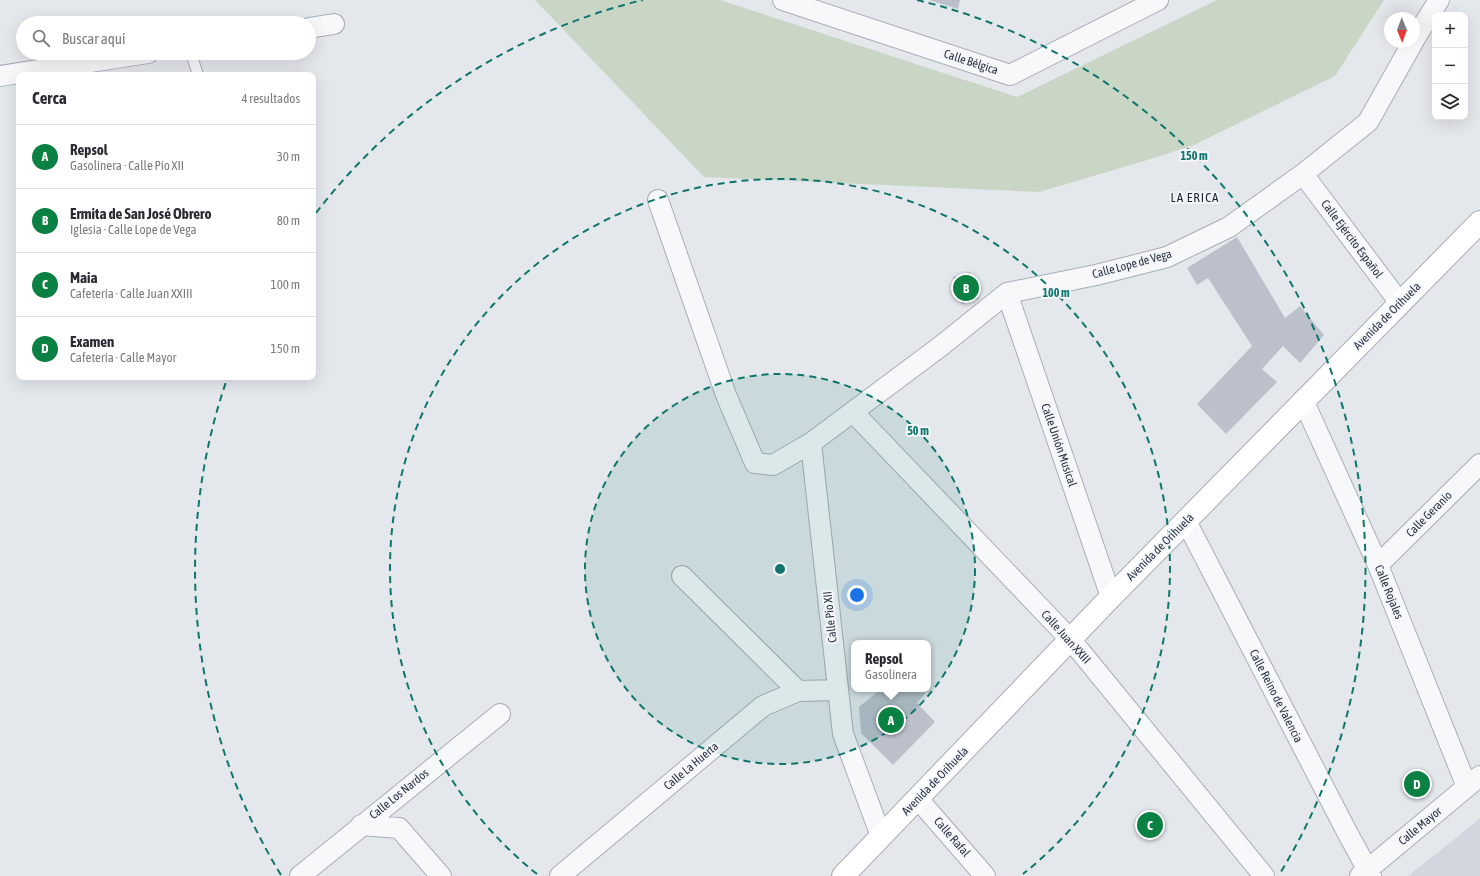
<!DOCTYPE html>
<html lang="es">
<head>
<meta charset="utf-8">
<style>
	body { margin:0; font-family:"Asap Condensed",sans-serif; background:#f2f2f3; color:#2b2b33 }
	.controls { position:absolute; right:12px; top:12px; display:grid; overflow:hidden; border-radius:8px; box-shadow:0 4px 16px #0002 }
	.controls button { width:36px; height:36px; display:grid; place-items:center; padding:0; border:0; border-bottom:1px solid #e1e1e2; background:#fff; color:#2b2b33; font:20px sans-serif }
	.compass { position:absolute; left:1384px; top:12px; width:36px; height:36px; border-radius:50%; background:#fff; box-shadow:0 4px 16px #0002; rotate:179deg }
	.you { position:absolute; left:857px; top:595px; width:14px; height:14px; margin:-10px; border:3px solid #fff; border-radius:50%; background:#1a73e8; box-shadow:0 0 0 6px #1a73e833 }
	.badge { display:grid; place-items:center; width:26px; height:26px; border-radius:50%; background:#0b8043; color:#fff; font-size:13px; font-weight:700 }
	.pin { position:absolute; translate:-50% -50%; border:2px solid #fff; box-shadow:0 1px 4px #0006 }
	.popup { position:absolute; left:851px; top:640px; width:80px; height:52px; box-sizing:border-box; display:grid; place-content:center; border-radius:8px; background:#fff; filter:drop-shadow(0 1px 3px #0005); font-size:13px; white-space:nowrap; color:#7c7c81 }
	.popup b { font-size:15px; color:#2b2b33 }
	.popup::after { content:''; position:absolute; left:50%; top:100%; margin-left:-8px; border:8px solid transparent; border-top-color:#fff }
	.list { margin:0; padding:0; list-style:none }
	h2 { display:flex; justify-content:space-between; align-items:center; height:52px; margin:0; padding:0 16px; font-size:17px }
	h2 small { font-size:13px; font-weight:400; color:#7c7c81 }
	.list li { display:grid; grid-template-columns:26px 1fr auto; gap:12px; align-items:center; box-sizing:border-box; height:64px; padding:0 16px; border-top:1px solid #e1e1e2 }
	.list b { display:block; font-size:15px; white-space:nowrap }
	.list p { margin:0; font-size:13px; white-space:nowrap; color:#7c7c81 }
	.list em { font-size:13px; font-style:normal; color:#7c7c81 }
	.icon { flex:none; width:22px; height:22px; fill:none; stroke:currentColor; stroke-width:2; stroke-linecap:round; stroke-linejoin:round }
	.map { position:relative; flex:none; width:1480px; height:876px; overflow:hidden }
	.search { position:absolute; background:#fff; box-shadow:0 4px 16px #0002; left:16px; top:16px; width:300px; height:44px; display:flex; align-items:center; gap:10px; box-sizing:border-box; padding:0 14px; border-radius:22px; color:#7c7c81; font-size:15px }
	.panel { position:absolute; background:#fff; box-shadow:0 4px 16px #0002; left:16px; top:72px; width:300px; height:308px; border-radius:8px }
	.map>svg:first-child { display:block }
	.built { fill:#d2d6de }
	.green { fill:#c9d6c5 }
	.building { fill:#bbc0ca }
	.lines { fill:none; stroke-linecap:round; stroke-linejoin:round }
	.service-casing { stroke:#a9aeb7; stroke-width:12 }
	.minor-casing { stroke:#a9aeb7; stroke-width:22 }
	.secondary-casing { stroke:#a9aeb7; stroke-width:24 }
	.service { stroke:#f7f8fa; stroke-width:10 }
	.minor { stroke:#f7f8fa; stroke-width:20 }
	.secondary { stroke:#fff; stroke-width:22 }
	.ring { fill:none; stroke:#0f766e; stroke-width:2; stroke-dasharray:7 5 }
	.labels { text-anchor:middle; stroke-width:4; stroke-linejoin:round; paint-order:stroke }
	.street-label { font-size:12px; fill:#2b3445; stroke:#f4f6f9 }
	.neighbourhood-label { font-size:13px; letter-spacing:1px; fill:#1d2536; stroke:#f4f6f9 }
	.centre { fill:#0f766e; stroke:#f4f6f9; stroke-width:2 }
	.ring-label { font-size:12px; text-anchor:middle; font-weight:bold; fill:#0f766e; stroke:#f4f6f9; stroke-width:4; stroke-linejoin:round; paint-order:stroke }
</style>
</head>
<body>
<div class="map">
<svg width="1480" height="876" viewBox="0 0 1480 876">
	<rect width="100%" height="100%" fill="#e4e7ec"/>
	<path class="built" d="M1480,818v58h-72l48,-38z"/>
	<path class="green" d="M535,0h185l297,97 200,-97h167l-49,76 -141,69 -53,17 -102,30 -335,-15z"/>
	<path class="building" d="M929,0h31l-2,9z
		M1237,237l48,81 15,-12 24,29 -24,28 -17,-17 -21,23 15,13 -51,52 -29,-30 55,-58 -44,-68 -11,7 -10,-17z
		M970,272l9,27 -17,5 -9,-27z
		M928,683l3,3 -14,17 18,19 -42,43 -32,-32 -2,-26 22,-18h47z"/>
	<g class="lines">
		<defs>
			<path id="service" d="M191,53l7,22"/>
			<path id="minor" d="M783,0l227,75 148,-75
				M309,28l25,-4
				M1414,40l25,-40
				M0,76l148,-23
				M1303,174l97,129
				M658,200l68,195 29,68 18,2 38,-22
				M1007,293l104,304
				M1303,400l75,165 89,222
				M853,412l218,228 193,236
				M1186,521l162,313 23,42
				M1378,565l102,-101
				M682,576l116,115
				M918,799l67,77
				M361,825l38,3 42,48
				M881,836l-38,-102 -32,-291 130,-97 66,-53 89,-18 71,-18 62,-30 74,-53 65,-52 45,-80
				M300,876l200,-162
				M560,876l203,-170 35,-15 40,-1
				M1360,876l120,-100"/>
			<path id="secondary" d="M843,876l268,-279 369,-375"/>
		</defs>
		<use href="#service" class="service-casing"/>
		<use href="#minor" class="minor-casing"/>
		<use href="#secondary" class="secondary-casing"/>
		<use href="#service" class="service"/>
		<use href="#minor" class="minor"/>
		<use href="#secondary" class="secondary"/>
	</g>
	<circle cx="780" cy="569" r="195" fill="#0f766e" fill-opacity=".12"/>
	<g class="ring">
		<circle cx="780" cy="569" r="195"/>
		<path d="M537 874A390 390 0 1 1 1023 874"/>
		<path d="M281 875A585 585 0 0 1 227 379M316 213A585 585 0 0 1 643 0M917 0A585 585 0 0 1 1279 875"/>
	</g>
	<g class="labels">
		<g class="street-label">
			<text transform="translate(971 62) rotate(18)" y="4">Calle Bélgica</text>
			<text transform="translate(1352 239) rotate(53)" y="4">Calle Ejército Español</text>
			<text transform="translate(1132 264) rotate(-15)" y="4">Calle Lope de Vega</text>
			<text transform="translate(1387 316) rotate(-45)" y="4">Avenida de Orihuela</text>
			<text transform="translate(1059 445) rotate(71)" y="4">Calle Unión Musical</text>
			<text transform="translate(1429 514) rotate(-45)" y="4">Calle Geranio</text>
			<text transform="translate(1160 547) rotate(-45)" y="4">Avenida de Orihuela</text>
			<text transform="translate(1389 592) rotate(68)" y="4">Calle Rojales</text>
			<text transform="translate(830 617) rotate(-96)" y="4">Calle Pío XII</text>
			<text transform="translate(1066 637) rotate(48)" y="4">Calle Juan XXIII</text>
			<text transform="translate(1276 696) rotate(63)" y="4">Calle Reino de Valencia</text>
			<text transform="translate(691 766) rotate(-40)" y="4">Calle La Huerta</text>
			<text transform="translate(935 781) rotate(-46)" y="4">Avenida de Orihuela</text>
			<text transform="translate(399 794) rotate(-39)" y="4">Calle Los Nardos</text>
			<text transform="translate(1420 826) rotate(-40)" y="4">Calle Mayor</text>
			<text transform="translate(952 837) rotate(49)" y="4">Calle Rafal</text>
		</g>
		<g class="neighbourhood-label">
			<text x="1195" y="202">LA ERICA</text>
		</g>
	</g>
	<circle cx="780" cy="569" r="6" class="centre"/>
	<g class="ring-label">
		<text x="1194" y="160">150 m</text>
		<text x="1056" y="297">100 m</text>
		<text x="918" y="435">50 m</text>
	</g>
</svg>
<div class="controls">
<button>+</button>
<button>−</button>
<button><svg class="icon" aria-label="layers" viewBox="0 0 24 24"><path d="M12 4l9 5-9 5-9-5zM3 14l9 5 9-5"/></svg></button>
</div>
<svg class="compass" viewBox="-18 -18 36 36"><path d="M0-13l5 13h-10z" fill="#e53935"/><path d="M0 13l5-13h-10z" fill="#7c7c81"/></svg>
<div class="you"></div>
<div class="pin badge" style="left:891px;top:720px">A</div>
<div class="popup"><b>Repsol</b>Gasolinera</div>
<div class="pin badge" style="left:966px;top:288px">B</div>
<div class="pin badge" style="left:1150px;top:825px">C</div>
<div class="pin badge" style="left:1417px;top:784px">D</div>
<div class="search"><svg class="icon" aria-label="search" viewBox="0 0 24 24"><circle cx="10" cy="10" r="6"/><path d="M15 15l6 6"/></svg>Buscar aquí</div>
<section class="panel">
<h2>Cerca<small>4 resultados</small></h2>
<ul class="list">
<li><span class="badge">A</span><div><b>Repsol</b><p>Gasolinera · Calle Pío XII</p></div><em>30 m</em></li>
<li><span class="badge">B</span><div><b>Ermita de San José Obrero</b><p>Iglesia · Calle Lope de Vega</p></div><em>80 m</em></li>
<li><span class="badge">C</span><div><b>Maia</b><p>Cafetería · Calle Juan XXIII</p></div><em>100 m</em></li>
<li><span class="badge">D</span><div><b>Examen</b><p>Cafetería · Calle Mayor</p></div><em>150 m</em></li>
</ul>
</section>
</div>
</body>
</html>
